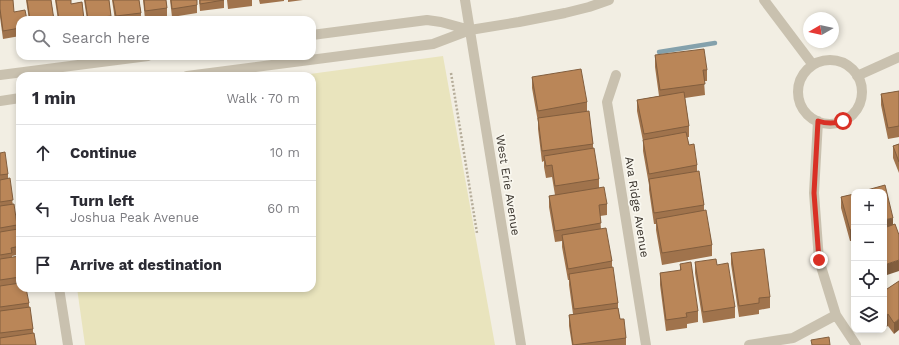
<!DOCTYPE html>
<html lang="en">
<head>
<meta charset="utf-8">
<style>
	body { margin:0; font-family:"Work Sans",sans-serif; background:#f7f7f7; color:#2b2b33 }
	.controls { position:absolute; right:12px; bottom:12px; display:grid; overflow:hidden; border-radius:8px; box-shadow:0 2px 6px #0003 }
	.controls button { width:36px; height:36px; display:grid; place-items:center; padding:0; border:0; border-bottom:1px solid #e1e1e2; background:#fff; color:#2b2b33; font:20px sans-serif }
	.compass { position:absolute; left:803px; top:12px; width:36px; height:36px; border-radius:50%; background:#fff; box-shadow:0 2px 6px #0003; rotate:261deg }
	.stop { position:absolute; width:12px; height:12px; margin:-9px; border:3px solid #d93025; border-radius:50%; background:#fff }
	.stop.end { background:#d93025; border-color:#fff; box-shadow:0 1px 4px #0008 }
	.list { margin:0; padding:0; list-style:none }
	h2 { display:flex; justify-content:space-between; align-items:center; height:52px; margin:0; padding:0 16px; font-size:17px }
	h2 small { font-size:13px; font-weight:400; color:#7c7c81 }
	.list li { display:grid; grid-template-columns:26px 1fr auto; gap:12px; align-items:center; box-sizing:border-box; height:56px; padding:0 16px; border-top:1px solid #e1e1e2 }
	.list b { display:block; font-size:15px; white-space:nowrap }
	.list p { margin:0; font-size:13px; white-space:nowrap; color:#7c7c81 }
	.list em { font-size:13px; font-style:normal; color:#7c7c81 }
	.icon { flex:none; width:22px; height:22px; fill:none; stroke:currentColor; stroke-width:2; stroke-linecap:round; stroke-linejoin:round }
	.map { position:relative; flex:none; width:899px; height:345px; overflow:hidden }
	.search { position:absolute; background:#fff; box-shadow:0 2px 6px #0003; left:16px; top:16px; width:300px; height:44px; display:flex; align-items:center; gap:10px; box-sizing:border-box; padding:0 14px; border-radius:12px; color:#7c7c81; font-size:15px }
	.panel { position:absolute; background:#fff; box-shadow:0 2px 6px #0003; left:16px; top:72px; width:300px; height:220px; border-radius:12px }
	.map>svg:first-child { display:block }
	.sand { fill:#e9e4bd }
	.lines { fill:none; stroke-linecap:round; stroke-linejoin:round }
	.stream { stroke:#84a1ac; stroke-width:4.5 }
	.path { stroke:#b5ac99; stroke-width:2.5; stroke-dasharray:2 2; stroke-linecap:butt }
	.minor { stroke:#c9c1af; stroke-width:10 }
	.wall { fill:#a0734c }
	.shaded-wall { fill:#825e3e }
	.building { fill:#ba8658; stroke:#825e3e }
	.route { stroke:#d93025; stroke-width:5 }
	.labels { text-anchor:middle; stroke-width:3.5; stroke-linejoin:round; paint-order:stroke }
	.street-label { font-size:12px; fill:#39332c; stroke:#f9f7ef }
</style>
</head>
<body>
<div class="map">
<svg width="899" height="345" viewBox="0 0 899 345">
	<rect width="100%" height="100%" fill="#f2eee3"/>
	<path class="sand" d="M443,56l52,289h-410l-8,-57h235v-212h-17z"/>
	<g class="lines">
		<path class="stream" d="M659,52l56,-9"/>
		<path class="path" d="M451,73l26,160"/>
		<path class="minor" d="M465,0l56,345
			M764,0l49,65
			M312,35l115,-15 14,2 29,8
			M798 92a32 32 0 1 1 64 0a32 32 0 1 1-64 0Z
			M0,75l148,-19
			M616,75l-9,27 39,243
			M187,76l246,-32 37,-14 49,-8 46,-9 24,-6 20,-7
			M857,76l42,-19
			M0,101l20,-3
			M818,121l-4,72 5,67 17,55 20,30
			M59,288l9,57
			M749,345l44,-7 43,-23"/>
	</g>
	<path class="wall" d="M0,0l14,12 6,8v16l-17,3 -3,-22z
		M26,0h25l3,20h-25z
		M55,0h16v4l11,-2 2,18h-26z
		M84,0h25l2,20h-24z
		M112,0h27l2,13v7h-26z
		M143,0h23l1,8v8l-22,3z
		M170,0h27v13l-25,4z
		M199,0h25v8l-24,3z
		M227,0h25v6l-24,3z
		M259,0h25v1l-24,3z
		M288,0h15l-15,2z
		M655,55l52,15v11h-3l1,14 -20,3 4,28v11h-2l2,8 8,20v7l7,33v6l8,34v11l-50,9 -6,-35v-6h-2l-5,-34v-5l-6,-34v-10l-6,-30v-11l22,-4 -4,-29z
		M532,77l55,25v9l6,33v4l6,31v9l8,16v11l-7,1 1,13 11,32v6l6,36v5l2,11 6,19v7h-54l-3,-19v-11l4,-1 -4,-29v-5h-1l-6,-33v-6l-7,1 -6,-35v-11l6,-1 -3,-18 -6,1 -2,-11v-6l-2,1 -4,-33v-7l-6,-34z
		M899,91v46l-11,2 -7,-34v-11z
		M899,144v29l-6,-15v-12z
		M0,153l8,21v4l12,65v11l-8,2v1l8,-1v32l9,15v4l4,22v4l-33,12z
		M854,194v56v-10l-4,1 -9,-33v-11z
		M731,253l39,44v11l-11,2v4l-20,3 -8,-53z
		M695,262l22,3 18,42v11l-32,5 -8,-50z
		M680,264l18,47v11l-11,2v4l-21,3 -6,-46v-12l20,-2z
		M899,281l-5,53 -6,-8 -4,-35z"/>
	<path class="shaded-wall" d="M893,218v11l-9,2v-11z
		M854,228v11v-1v2l-4,1v-11z
		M899,260v11l-15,5v-11z
		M888,314v12l-4,2v-11z
		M899,319v11l-5,4v-11z"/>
	<path class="building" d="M0,0h13l1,12 11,-2 2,10h-7v8l-17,3 -3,-22z
		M27,0h24l3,20h-24z
		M56,0h15v4l11,-2 2,18h-25z
		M85,0h24l2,16 -23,3z
		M113,0h26l2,13 -25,3z
		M144,0h22l1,8 -22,3z
		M171,0h26v5l-25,4z
		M200,0h24l-24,4z
		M704,49l3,21h-4l2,14 -45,6 -5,-35z
		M581,69l6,33 -49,9 -6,-34z
		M899,91v35l-11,2 -7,-34z
		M684,92l5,34 -45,8 -7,-34z
		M589,111l4,33 -51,7 -4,-33z
		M686,132l3,13 5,-1 3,21 -48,9 -6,-34z
		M899,144v18l-6,-16z
		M594,148l5,31 -44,7 -3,-21 -6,1 -2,-10z
		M5,152l3,22 -8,1v-22z
		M699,171l5,34 -50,8 -5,-34z
		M10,178l3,22 -13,2v-22z
		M885,185l8,33 -9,2v-28h-24z
		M604,187l3,17 -8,1 2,18 -46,8 -6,-35z
		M854,194v34l-4,2 -9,-33z
		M14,204l3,21 -17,3v-22z
		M706,210l6,35 -50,8 -6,-34z
		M895,224l4,11v25l-15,5v-37z
		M606,228l6,33 -44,8 -6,-34z
		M18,229l2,17 -9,2 1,5 -12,2v-23z
		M764,249l6,48 -11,1v5l-20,3 -8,-53z
		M20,256v21l-20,3v-21z
		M716,259l1,6 11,-2 7,44 -32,5 -8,-50z
		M691,262l7,49 -12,2 1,4 -21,3 -6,-47 21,-3 -1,-6z
		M613,267l5,36 -44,6 -5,-35z
		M899,281v38l-5,4 -6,-9 -4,3v-26z
		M20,283v5h6l3,15 -29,4v-21z
		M30,307l3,22 -33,4v-22z
		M618,308l2,11h4l2,19 -53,7 -4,-30z
		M34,333l2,12h-36v-7z
		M829,337l1,8h-18l-1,-5z"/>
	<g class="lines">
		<path class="route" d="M819,260l-5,-67 4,-72c9,3 16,3 25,0"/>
	</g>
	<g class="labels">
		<g class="street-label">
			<text transform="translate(508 185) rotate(81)" y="4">West Erie Avenue</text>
			<text transform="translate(637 207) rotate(81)" y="4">Ava Ridge Avenue</text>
		</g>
	</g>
</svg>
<div class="controls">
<button>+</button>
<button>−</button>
<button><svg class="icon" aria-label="locate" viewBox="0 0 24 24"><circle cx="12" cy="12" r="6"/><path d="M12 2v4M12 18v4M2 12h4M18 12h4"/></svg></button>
<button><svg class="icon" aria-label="layers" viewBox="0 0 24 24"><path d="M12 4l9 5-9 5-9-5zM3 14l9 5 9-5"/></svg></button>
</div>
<svg class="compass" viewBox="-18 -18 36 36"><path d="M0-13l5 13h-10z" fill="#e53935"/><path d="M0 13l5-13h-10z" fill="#7c7c81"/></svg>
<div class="stop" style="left:843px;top:121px"></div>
<div class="stop end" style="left:819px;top:260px"></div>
<div class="search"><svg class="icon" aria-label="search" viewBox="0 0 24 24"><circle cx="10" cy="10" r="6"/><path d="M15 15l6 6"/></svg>Search here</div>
<section class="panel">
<h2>1 min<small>Walk · 70 m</small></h2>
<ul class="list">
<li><svg class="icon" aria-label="ahead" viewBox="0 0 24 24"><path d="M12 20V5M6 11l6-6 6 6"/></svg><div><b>Continue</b></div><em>10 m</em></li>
<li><svg class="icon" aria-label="left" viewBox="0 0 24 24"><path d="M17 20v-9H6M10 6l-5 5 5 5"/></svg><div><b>Turn left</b><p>Joshua Peak Avenue</p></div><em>60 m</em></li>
<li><svg class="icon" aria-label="arrive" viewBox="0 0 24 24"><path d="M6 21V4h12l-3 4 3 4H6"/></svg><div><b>Arrive at destination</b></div></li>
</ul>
</section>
</div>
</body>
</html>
